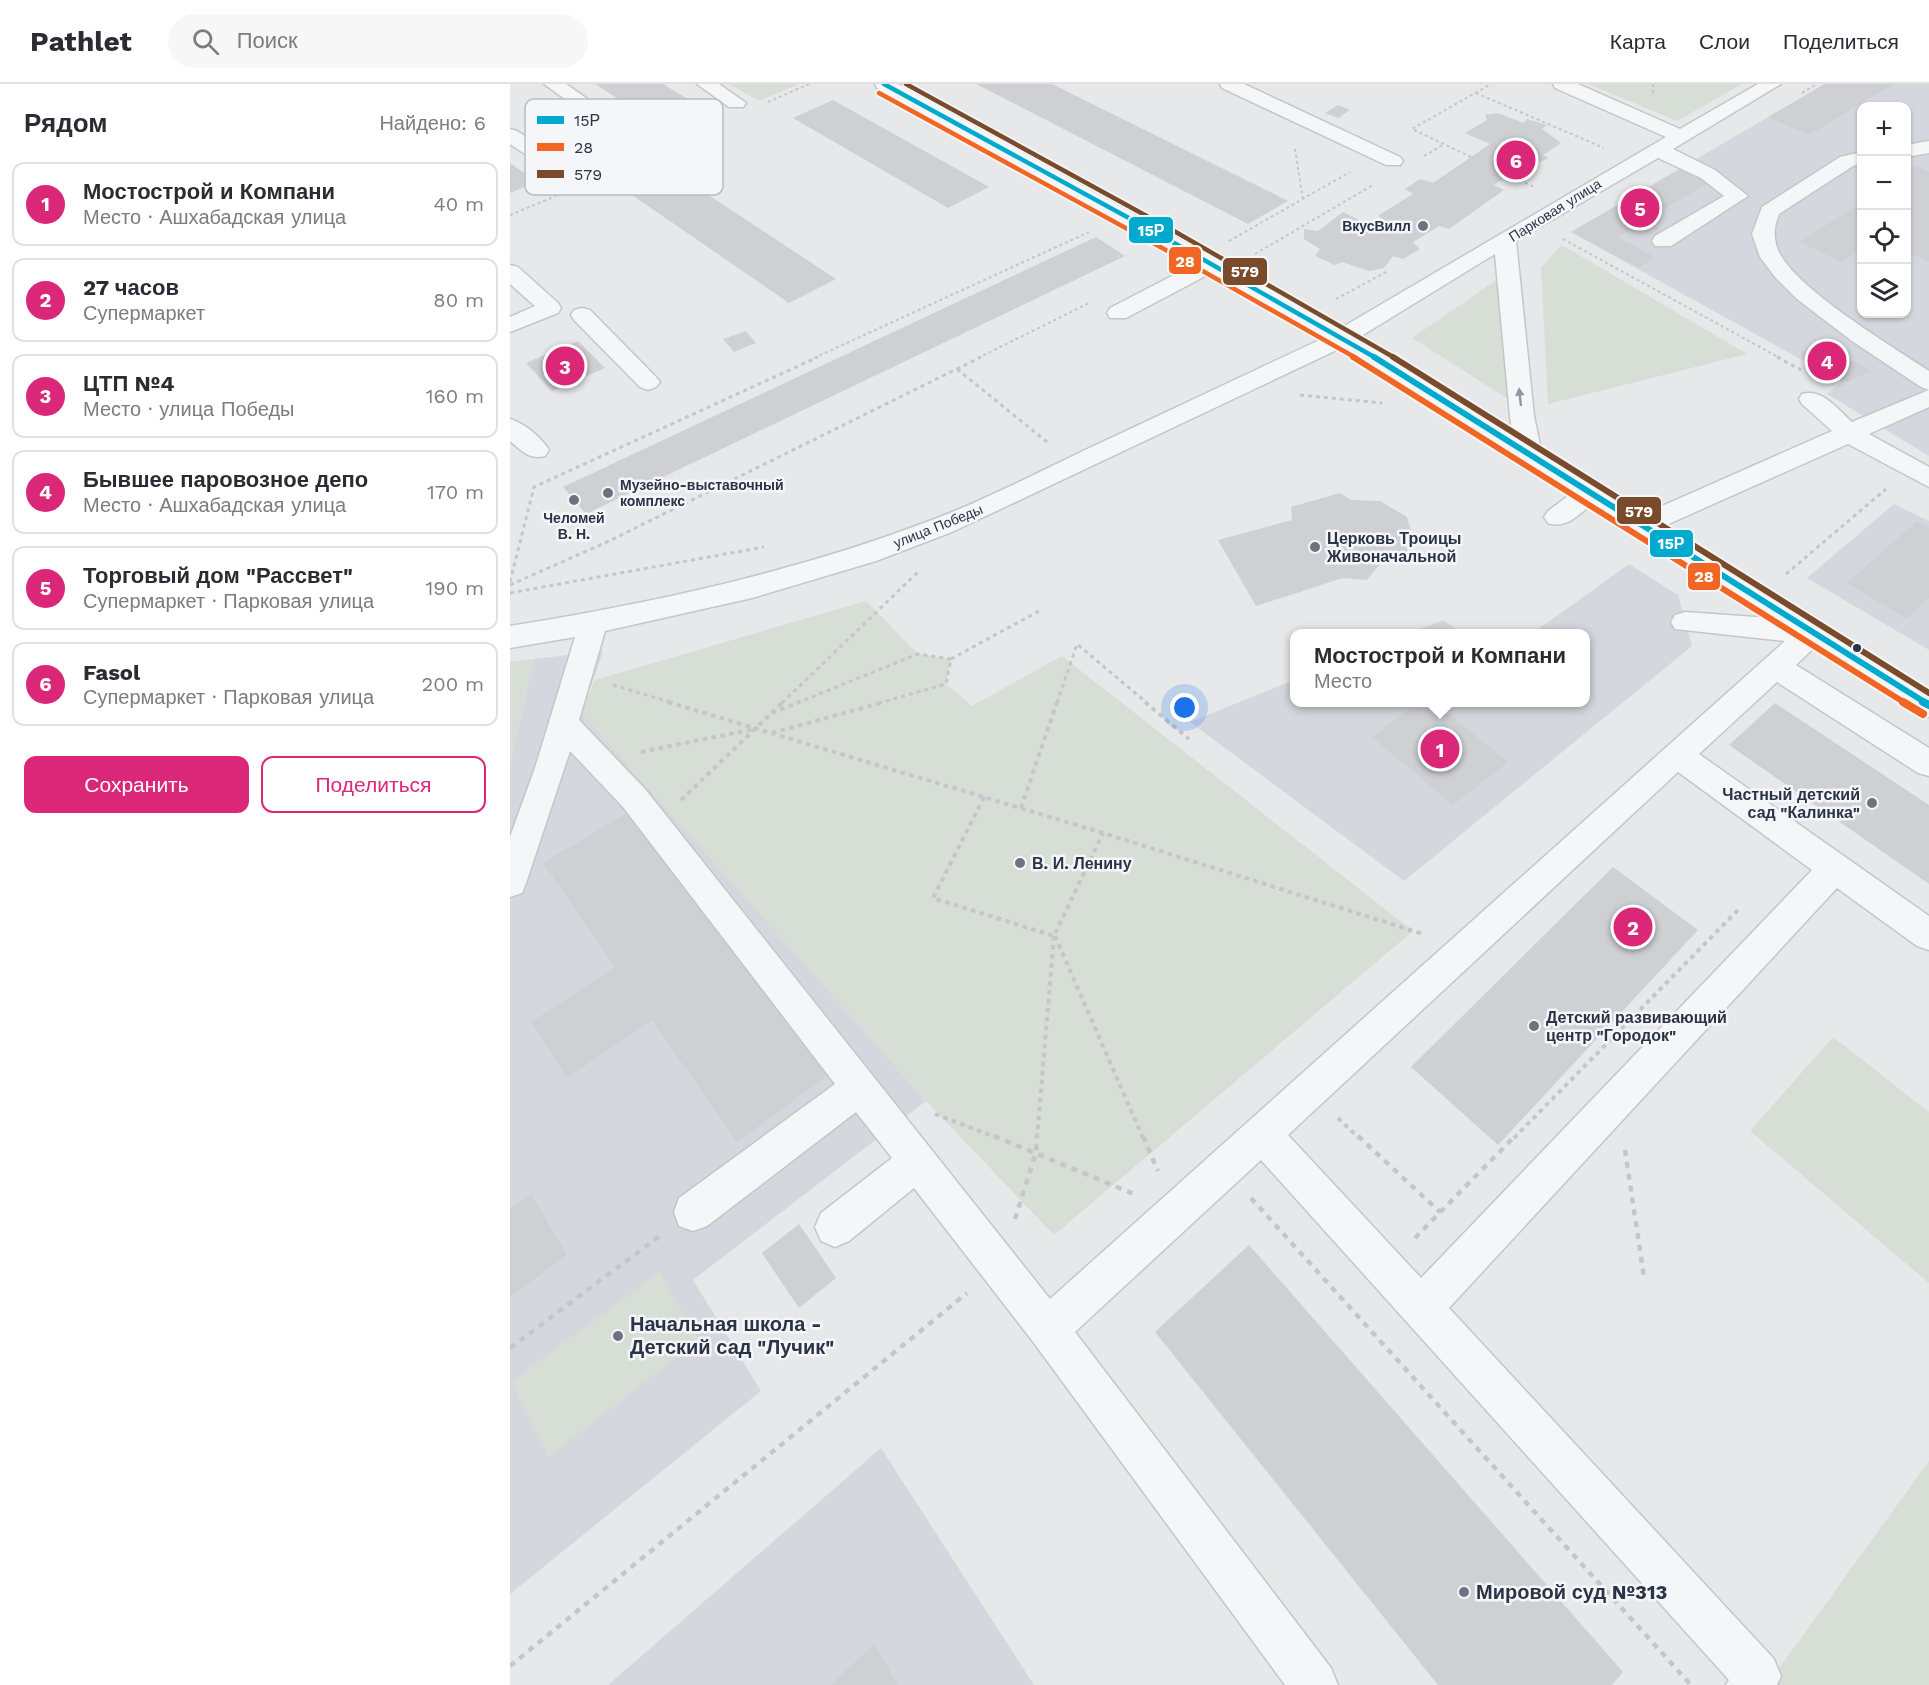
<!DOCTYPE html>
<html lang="ru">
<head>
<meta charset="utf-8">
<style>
	body { margin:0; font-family:"Work Sans",sans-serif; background:#f7f7f7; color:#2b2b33 }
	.controls { position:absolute; right:18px; top:18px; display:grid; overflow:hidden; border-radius:12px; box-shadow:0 2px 4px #0004 }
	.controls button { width:54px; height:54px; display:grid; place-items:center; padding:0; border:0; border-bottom:2px solid #e1e1e2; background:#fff; color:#2b2b33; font:30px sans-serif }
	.you { position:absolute; left:675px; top:624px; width:21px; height:21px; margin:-15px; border:4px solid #fff; border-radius:50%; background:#1a73e8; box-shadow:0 0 0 9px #1a73e833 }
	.badge { display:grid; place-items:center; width:39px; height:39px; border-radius:50%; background:#db2777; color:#fff; font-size:20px; font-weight:700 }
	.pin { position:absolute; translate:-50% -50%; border:3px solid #fff; box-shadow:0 2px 6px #0006 }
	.popup { position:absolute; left:780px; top:545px; width:300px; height:78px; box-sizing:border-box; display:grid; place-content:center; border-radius:12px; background:#fff; filter:drop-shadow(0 2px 4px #0005); font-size:20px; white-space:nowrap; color:#7c7c81 }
	.popup b { font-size:22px; color:#2b2b33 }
	.popup::after { content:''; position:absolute; left:50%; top:100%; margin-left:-12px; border:12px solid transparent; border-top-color:#fff }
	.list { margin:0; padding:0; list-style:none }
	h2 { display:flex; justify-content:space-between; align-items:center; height:78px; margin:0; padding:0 24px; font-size:26px }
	h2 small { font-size:20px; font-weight:400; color:#7c7c81 }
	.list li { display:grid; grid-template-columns:39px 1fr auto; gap:18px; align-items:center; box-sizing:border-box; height:84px; margin:0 12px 12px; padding:0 12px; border:2px solid #e1e1e2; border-radius:12px }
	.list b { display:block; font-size:22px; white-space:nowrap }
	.list p { margin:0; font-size:20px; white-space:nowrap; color:#7c7c81 }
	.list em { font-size:20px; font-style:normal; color:#7c7c81 }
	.actions { display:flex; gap:12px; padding:18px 24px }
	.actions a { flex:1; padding:14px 0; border:2px solid #db2777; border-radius:12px; text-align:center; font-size:21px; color:#db2777 }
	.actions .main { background:#db2777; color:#fff }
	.icon { flex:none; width:33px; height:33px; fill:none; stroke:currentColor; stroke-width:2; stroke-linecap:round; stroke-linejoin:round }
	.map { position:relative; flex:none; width:1419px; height:1601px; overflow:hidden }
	header { display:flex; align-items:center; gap:36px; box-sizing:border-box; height:84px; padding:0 30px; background:#fff; border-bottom:2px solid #e1e1e2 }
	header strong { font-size:28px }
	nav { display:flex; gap:33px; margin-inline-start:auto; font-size:21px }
	.search { width:420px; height:54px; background:#f7f7f7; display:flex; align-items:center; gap:15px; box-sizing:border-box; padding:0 21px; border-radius:33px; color:#7c7c81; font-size:22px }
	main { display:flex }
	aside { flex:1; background:#fff }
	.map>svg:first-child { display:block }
	.built { fill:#d4d7dd; fill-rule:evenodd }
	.green { fill:#d6ded6 }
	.building { fill:#ced0d3 }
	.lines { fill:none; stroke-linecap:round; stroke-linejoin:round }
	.minor-casing { stroke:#c4c6c8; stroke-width:3 }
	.path-far3 { stroke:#c5c6ca; stroke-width:2; stroke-dasharray:3 3; stroke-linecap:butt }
	.path-far2 { stroke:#c5c6ca; stroke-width:3; stroke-dasharray:4 4; stroke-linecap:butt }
	.path-far1 { stroke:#c5c6ca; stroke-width:4; stroke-dasharray:4.5 4.5; stroke-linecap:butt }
	.path { stroke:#c5c6ca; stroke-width:4.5; stroke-dasharray:6 6; stroke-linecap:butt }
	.minor { fill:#f5f6f7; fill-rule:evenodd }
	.bus-1-far2-casing { stroke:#f4f6f9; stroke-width:8 }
	.bus-1-far1-casing { stroke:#f4f6f9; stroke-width:10 }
	.bus-1-casing { stroke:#f4f6f9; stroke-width:12 }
	.bus-2-far2-casing { stroke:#f4f6f9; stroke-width:8 }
	.bus-2-far1-casing { stroke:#f4f6f9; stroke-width:10 }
	.bus-2-casing { stroke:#f4f6f9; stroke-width:12 }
	.bus-3-far1-casing { stroke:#f4f6f9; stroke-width:8 }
	.bus-3-casing { stroke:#f4f6f9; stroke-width:10 }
	.bus-1-far2 { stroke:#00a9ce; stroke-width:4.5 }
	.bus-1-far1 { stroke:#00a9ce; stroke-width:6 }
	.bus-1 { stroke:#00a9ce; stroke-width:8 }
	.bus-2-far2 { stroke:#f26522; stroke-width:4.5 }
	.bus-2-far1 { stroke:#f26522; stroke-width:6 }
	.bus-2 { stroke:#f26522; stroke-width:8 }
	.bus-3-far1 { stroke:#7a4b2a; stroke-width:4.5 }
	.bus-3 { stroke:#7a4b2a; stroke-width:6 }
	.oneway { fill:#90959e }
	.poi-dot { fill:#6c737f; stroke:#f4f6f9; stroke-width:2 }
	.bus-dot { fill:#2b3445; stroke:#f4f6f9; stroke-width:2 }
	.labels { text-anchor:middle; stroke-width:5; stroke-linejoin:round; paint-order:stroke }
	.far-street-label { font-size:14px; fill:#2b3445; stroke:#f4f6f9 }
	.far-poi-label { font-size:14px; font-weight:bold; fill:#2b3445; stroke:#f4f6f9; text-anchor:end }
	.poi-label { font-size:16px; font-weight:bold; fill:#2b3445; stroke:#f4f6f9; text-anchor:start }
	.near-poi-label { font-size:20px; font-weight:bold; fill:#2b3445; stroke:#f4f6f9; text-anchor:start }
	.key { fill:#f4f6f9; stroke:#b8bcc3; stroke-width:1.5 }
	.key-label { font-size:16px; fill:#2b3445 }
	.line-badge { stroke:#f4f6f9; stroke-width:2 }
	.badge-label { font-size:16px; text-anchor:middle; font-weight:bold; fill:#fff }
</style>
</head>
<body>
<header>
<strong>Pathlet</strong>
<div class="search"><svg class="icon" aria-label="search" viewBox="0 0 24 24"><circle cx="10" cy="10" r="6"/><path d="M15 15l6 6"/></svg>Поиск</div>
<nav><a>Карта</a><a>Слои</a><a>Поделиться</a></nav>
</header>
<main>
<aside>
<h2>Рядом<small>Найдено: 6</small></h2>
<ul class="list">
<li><span class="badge">1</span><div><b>Мостострой и Компани</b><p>Место · Ашхабадская улица</p></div><em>40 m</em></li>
<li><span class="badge">2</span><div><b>27 часов</b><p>Супермаркет</p></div><em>80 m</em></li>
<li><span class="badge">3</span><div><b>ЦТП №4</b><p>Место · улица Победы</p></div><em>160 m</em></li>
<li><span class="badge">4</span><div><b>Бывшее паровозное депо</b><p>Место · Ашхабадская улица</p></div><em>170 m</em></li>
<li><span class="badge">5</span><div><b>Торговый дом &quot;Рассвет&quot;</b><p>Супермаркет · Парковая улица</p></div><em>190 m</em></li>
<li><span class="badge">6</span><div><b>Fasol</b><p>Супермаркет · Парковая улица</p></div><em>200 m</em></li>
</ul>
<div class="actions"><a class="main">Сохранить</a><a>Поделиться</a></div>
</aside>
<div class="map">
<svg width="1419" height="1601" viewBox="0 0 1419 1601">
	<rect width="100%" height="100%" fill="#e6e8ea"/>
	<path class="built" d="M1315,0h104v372l-102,-62 15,-12 -271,-150zM1352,22h44v208h-44z
		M1384,420l35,17v129l-122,-72z
		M1119,480l49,31 14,51 -288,235 -214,-159 104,-42v22h292v-68l-53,-1z
		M933,536l19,13h-52z
		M93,567l-21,62 344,388 -233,179 68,111 -251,203v-830l24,-105z
		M371,1364l153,237h-426z"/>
	<path class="green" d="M219,0h70l-40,17z
		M1078,0h154l-65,37z
		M1052,161l185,109 -199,50 -7,-137z
		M991,193l12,125 -101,-64z
		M356,517l52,53 33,5 -5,25 26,22 90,-50 351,275 -359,304 -128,-134 -345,-388 14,-33z
		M24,575l-24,105v-102z
		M1323,953l96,75v171l-179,-152z
		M149,1188l40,68 -150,117 -38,-75z
		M1419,1377v224h-162z"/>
	<path class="building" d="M85,0h68l45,27 -43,18z
		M466,0h76l236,117 -40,23z
		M1315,0h69l-85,51 -41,-18z
		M323,16l156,87 -41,21 -155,-90z
		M828,21l12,5 -12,8 -13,-5z
		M988,29l25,10 4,-4 20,6 -5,4 19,14 -18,12 6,3 -17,7h-8l-30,20 10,5 -55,39 -10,-3 -26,16 7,7 -17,10 -10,-3 -9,12 -15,3 -27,-9 -7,3 -20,-9 5,-7 -16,-10v-10l14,2 25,-19 30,15 8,-6 -2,-6 34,-21 -8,-5 15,-10 13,4 57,-39 -25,-11 22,-13 -2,-5z
		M0,79l27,19 -27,11z
		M152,81l10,6 164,108 -47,24 -173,-119z
		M1405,82l14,6v90l-23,-11v-79z
		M1169,86l29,13 -91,54 38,20 -16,11 -68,-36z
		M1352,118v47l-20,13 -42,-20z
		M586,153l29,19 -539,258 -23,-27z
		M236,247l10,12 -22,9 -11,-13z
		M68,257l27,27 -53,23 -26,-28z
		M1313,259l47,28 -23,11 -46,-29z
		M830,409l11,7 29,1 27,16 5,18 -6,19 -27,11 -12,15 -24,-2 -87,28 -38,-66 74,-20 -1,-13z
		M1407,437l12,7v70l-22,21 -60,-36z
		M909,618h15l74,60 -55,43 -81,-68z
		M1265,619l154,102v79l-200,-139z
		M120,727l201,262 -94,69 -85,-122 -85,58 -36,-56 84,-55 -72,-104z
		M1103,783l85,63 -200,215 -87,-78z
		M21,1110l36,61 -57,42v-89z
		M289,1140l37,54 -37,30 -37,-55z
		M739,1161l374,427 -11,13h-174l-283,-353z
		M364,1560l24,41h-67z"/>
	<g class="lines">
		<defs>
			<path id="minor" d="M34,0h22l73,51 -3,4 -80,33 -7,-2 -39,-26v-15l7,2 41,27 56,-24z
				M187,0h22l27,19 -3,4h-14z
				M365,0h23l443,244 325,-191 -111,-49 -2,-4h25l102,45 78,-45h23l-108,65 42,21 33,26 -77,50h-16l-3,-5 3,-5 69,-40 -23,-18 -43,-20 -142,83 18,175 7,34 103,64 188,-83 -30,-27 -3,-5 3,-5c21,-6 36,16 50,28l77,-32v17l-60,27 60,33v20l-81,-43 -184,82 265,164v27l-11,-4 -103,-66 -19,18 133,83v28l-11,-3 -141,-91 -78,72 230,162v34l-12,-4 -80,-58 -388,420 325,351 7,17 -4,9h-51l3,-5 -468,-520 -186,172 256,336 7,17h-53l-251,-342 -120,-155 -65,53 -14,6 -14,-6 -6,-14 6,-14 71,-55 -36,-46 -149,114 -14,5 -14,-5 -5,-14 5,-14 156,-114 -212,-277 -53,-56 -44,132 -4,10 -12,4v-60l25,-69 40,-131 -65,11v-22c143,-23 286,-54 422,-106 53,-20 103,-46 153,-70 80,-37 159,-75 239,-112l-113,-65 -85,45h-16l-3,-5 3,-5 85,-44 -318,-176zM985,170l15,162 2,16 -154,-94zM831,264l231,145 -24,18 -4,6 4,6c18,6 29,-7 43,-18l178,113 -84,-6 -10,3 -4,7 4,7 110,12 -735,658 -405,-510 -66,-69 26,-89 147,-33 124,-37 76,-29zM1168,688l134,98 -391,408 -133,-143z
				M710,0h24l156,73 3,4 -3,4h-14l-164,-77z
				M1419,57v12l-23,4v-12z
				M1352,68v12l-9,2 -74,48c-5,13 -6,23 -1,36 16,38 115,97 151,121v19l-8,-3 -69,-46 -55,-42 -22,-22 -15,-20 -8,-23 10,-27 78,-50z
				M0,181l8,2 40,36 3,5 -3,5 -48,19v-15l25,-11 -25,-22z
				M72,224l8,2 66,67 4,5 -4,5 -8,3 -8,-3 -66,-67 -3,-5 3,-5z
				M0,335c14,4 31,18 39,31l-4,6c-16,4 -23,-5 -35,-15z"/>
		</defs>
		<use href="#minor" class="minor-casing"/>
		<path class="path-far3" d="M1143,0v9
			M966,9l128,55
			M1292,9l15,-9
			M258,18l41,-18
			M785,65l8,50
			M146,68l62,-26
			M914,72l20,-12
			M961,73l-59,-28 79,-45
			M999,91l25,12
			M0,131l46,-19
			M1053,155l217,119
			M719,157l121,-69
			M745,170l118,-69
			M826,215l52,-28
			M304,274l275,-126
			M468,274l111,-55"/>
		<path class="path-far2" d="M1267,273l24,13
			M447,285l90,73
			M790,311l82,8
			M1276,490l100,-85
			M0,498l24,-95 284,-130
			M0,501l99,-44 372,-184
			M0,509l254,-46
			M441,575l88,-48
			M103,601l60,18
			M272,619l136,-131
			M287,619l121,-49 33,5 -5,25 -67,19
			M547,619l20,-59 70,59"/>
		<path class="path-far1" d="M158,618l435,131 320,101
			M635,618l44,37
			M262,629l28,-11
			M262,649l112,-31
			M131,668l113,-23
			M474,713l-51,101 121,38 49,-103
			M171,716l102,-98
			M511,724l36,-106
			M545,852l88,202
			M425,1030l63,24
			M828,1034l21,20
			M527,1054l17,-202
			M1004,1054l226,-230"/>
		<path class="path" d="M484,1052l140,58
			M633,1052l15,35
			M848,1052l82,76
			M1115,1066l19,127
			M741,1114l440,487
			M505,1135l21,-67 1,-16
			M905,1154l100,-102
			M0,1264l151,-113
			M0,1582l457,-373"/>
		<use href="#minor" class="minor"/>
		<defs>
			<path id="bus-1-far2" d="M374,0l285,156 207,118"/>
			<path id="bus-1-far1" d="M864,273l552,346"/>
			<path id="bus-1" d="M1413,618l6,3"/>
			<path id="bus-2-far2" d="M369,9l285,156 192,109"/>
			<path id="bus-2-far1" d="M843,273l552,346"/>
			<path id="bus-2" d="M1393,618l20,12"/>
			<path id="bus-3-far1" d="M396,0l268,147 221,127"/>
			<path id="bus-3" d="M883,273l536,336"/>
		</defs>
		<use href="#bus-1-far2" class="bus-1-far2-casing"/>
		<use href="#bus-1-far1" class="bus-1-far1-casing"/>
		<use href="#bus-1" class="bus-1-casing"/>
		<use href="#bus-2-far2" class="bus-2-far2-casing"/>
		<use href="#bus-2-far1" class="bus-2-far1-casing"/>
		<use href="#bus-2" class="bus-2-casing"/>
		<use href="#bus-3-far1" class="bus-3-far1-casing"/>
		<use href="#bus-3" class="bus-3-casing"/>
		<use href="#bus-1-far2" class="bus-1-far2"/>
		<use href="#bus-1-far1" class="bus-1-far1"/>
		<use href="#bus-1" class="bus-1"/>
		<use href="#bus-2-far2" class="bus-2-far2"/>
		<use href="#bus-2-far1" class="bus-2-far1"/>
		<use href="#bus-2" class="bus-2"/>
		<use href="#bus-3-far1" class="bus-3-far1"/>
		<use href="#bus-3" class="bus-3"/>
	</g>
	<defs><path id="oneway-solid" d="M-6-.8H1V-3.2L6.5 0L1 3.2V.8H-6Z" transform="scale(1.5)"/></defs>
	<use class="oneway" href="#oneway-solid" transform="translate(1010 313) rotate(-96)"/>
	<g class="poi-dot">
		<circle cx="913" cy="142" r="6"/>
		<circle cx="98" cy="409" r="6"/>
		<circle cx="64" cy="416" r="6"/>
		<circle cx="805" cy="463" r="6"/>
		<circle cx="1362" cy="719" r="6"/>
		<circle cx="510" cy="779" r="6"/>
		<circle cx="1024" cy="942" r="6"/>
		<circle cx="108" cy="1252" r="6"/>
		<circle cx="954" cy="1508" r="6"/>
	</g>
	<circle class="bus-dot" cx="1347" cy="564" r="5"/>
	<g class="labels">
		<g class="far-street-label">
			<text transform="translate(1045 126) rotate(-32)" y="5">Парковая улица</text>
			<text transform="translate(428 442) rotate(-22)" y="5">улица Победы</text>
		</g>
		<g class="far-poi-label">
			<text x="901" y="147">ВкусВилл</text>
			<text x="110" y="406" text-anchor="start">Музейно-выставочный<tspan x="110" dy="16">комплекс</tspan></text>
			<text x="64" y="439" text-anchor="middle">Челомей<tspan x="64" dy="16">В. Н.</tspan></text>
		</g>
		<g class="poi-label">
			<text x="817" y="460">Церковь Троицы<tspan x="817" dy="18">Живоначальной</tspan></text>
			<text x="1350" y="716" text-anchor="end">Частный детский<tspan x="1350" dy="18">сад "Калинка"</tspan></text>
			<text x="522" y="785">В. И. Ленину</text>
			<text x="1036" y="939">Детский развивающий<tspan x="1036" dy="18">центр "Городок"</tspan></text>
		</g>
		<g class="near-poi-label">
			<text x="120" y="1247">Начальная школа -<tspan x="120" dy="23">Детский сад "Лучик"</tspan></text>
			<text x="966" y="1515">Мировой суд №313</text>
		</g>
	</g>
	<rect x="15" y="15" width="198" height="96" rx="9" class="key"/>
	<rect x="27" y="32" width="27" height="8" fill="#00a9ce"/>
	<rect x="27" y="59" width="27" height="8" fill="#f26522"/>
	<rect x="27" y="86" width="27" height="8" fill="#7a4b2a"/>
	<g class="key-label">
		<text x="64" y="42">15Р</text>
		<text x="64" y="69">28</text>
		<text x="64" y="96">579</text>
	</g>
	<g class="line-badge">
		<rect x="618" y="132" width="46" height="28" rx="6" fill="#00a9ce"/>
		<rect x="658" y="162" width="34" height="29" rx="6" fill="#f26522"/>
		<rect x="712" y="173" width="46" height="29" rx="6" fill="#7a4b2a"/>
		<rect x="1106" y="412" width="46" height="29" rx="6" fill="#7a4b2a"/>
		<rect x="1139" y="445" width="45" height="29" rx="6" fill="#00a9ce"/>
		<rect x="1177" y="478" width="34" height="29" rx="6" fill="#f26522"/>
	</g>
	<g class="badge-label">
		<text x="641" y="152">15Р</text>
		<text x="675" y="183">28</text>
		<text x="735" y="193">579</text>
		<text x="1129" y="433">579</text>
		<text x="1161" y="465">15Р</text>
		<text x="1194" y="498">28</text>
	</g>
</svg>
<div class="controls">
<button>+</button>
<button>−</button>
<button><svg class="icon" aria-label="locate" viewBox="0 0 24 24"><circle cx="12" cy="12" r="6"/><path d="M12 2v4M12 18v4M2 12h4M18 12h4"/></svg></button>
<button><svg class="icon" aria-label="layers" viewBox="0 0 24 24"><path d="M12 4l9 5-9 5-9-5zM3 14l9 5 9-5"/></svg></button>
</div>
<div class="you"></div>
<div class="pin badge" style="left:930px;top:665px">1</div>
<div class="popup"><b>Мостострой и Компани</b>Место</div>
<div class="pin badge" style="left:1123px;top:843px">2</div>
<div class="pin badge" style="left:55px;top:282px">3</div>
<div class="pin badge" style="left:1317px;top:277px">4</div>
<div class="pin badge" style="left:1130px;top:124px">5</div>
<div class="pin badge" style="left:1006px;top:76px">6</div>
</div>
</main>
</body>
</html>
